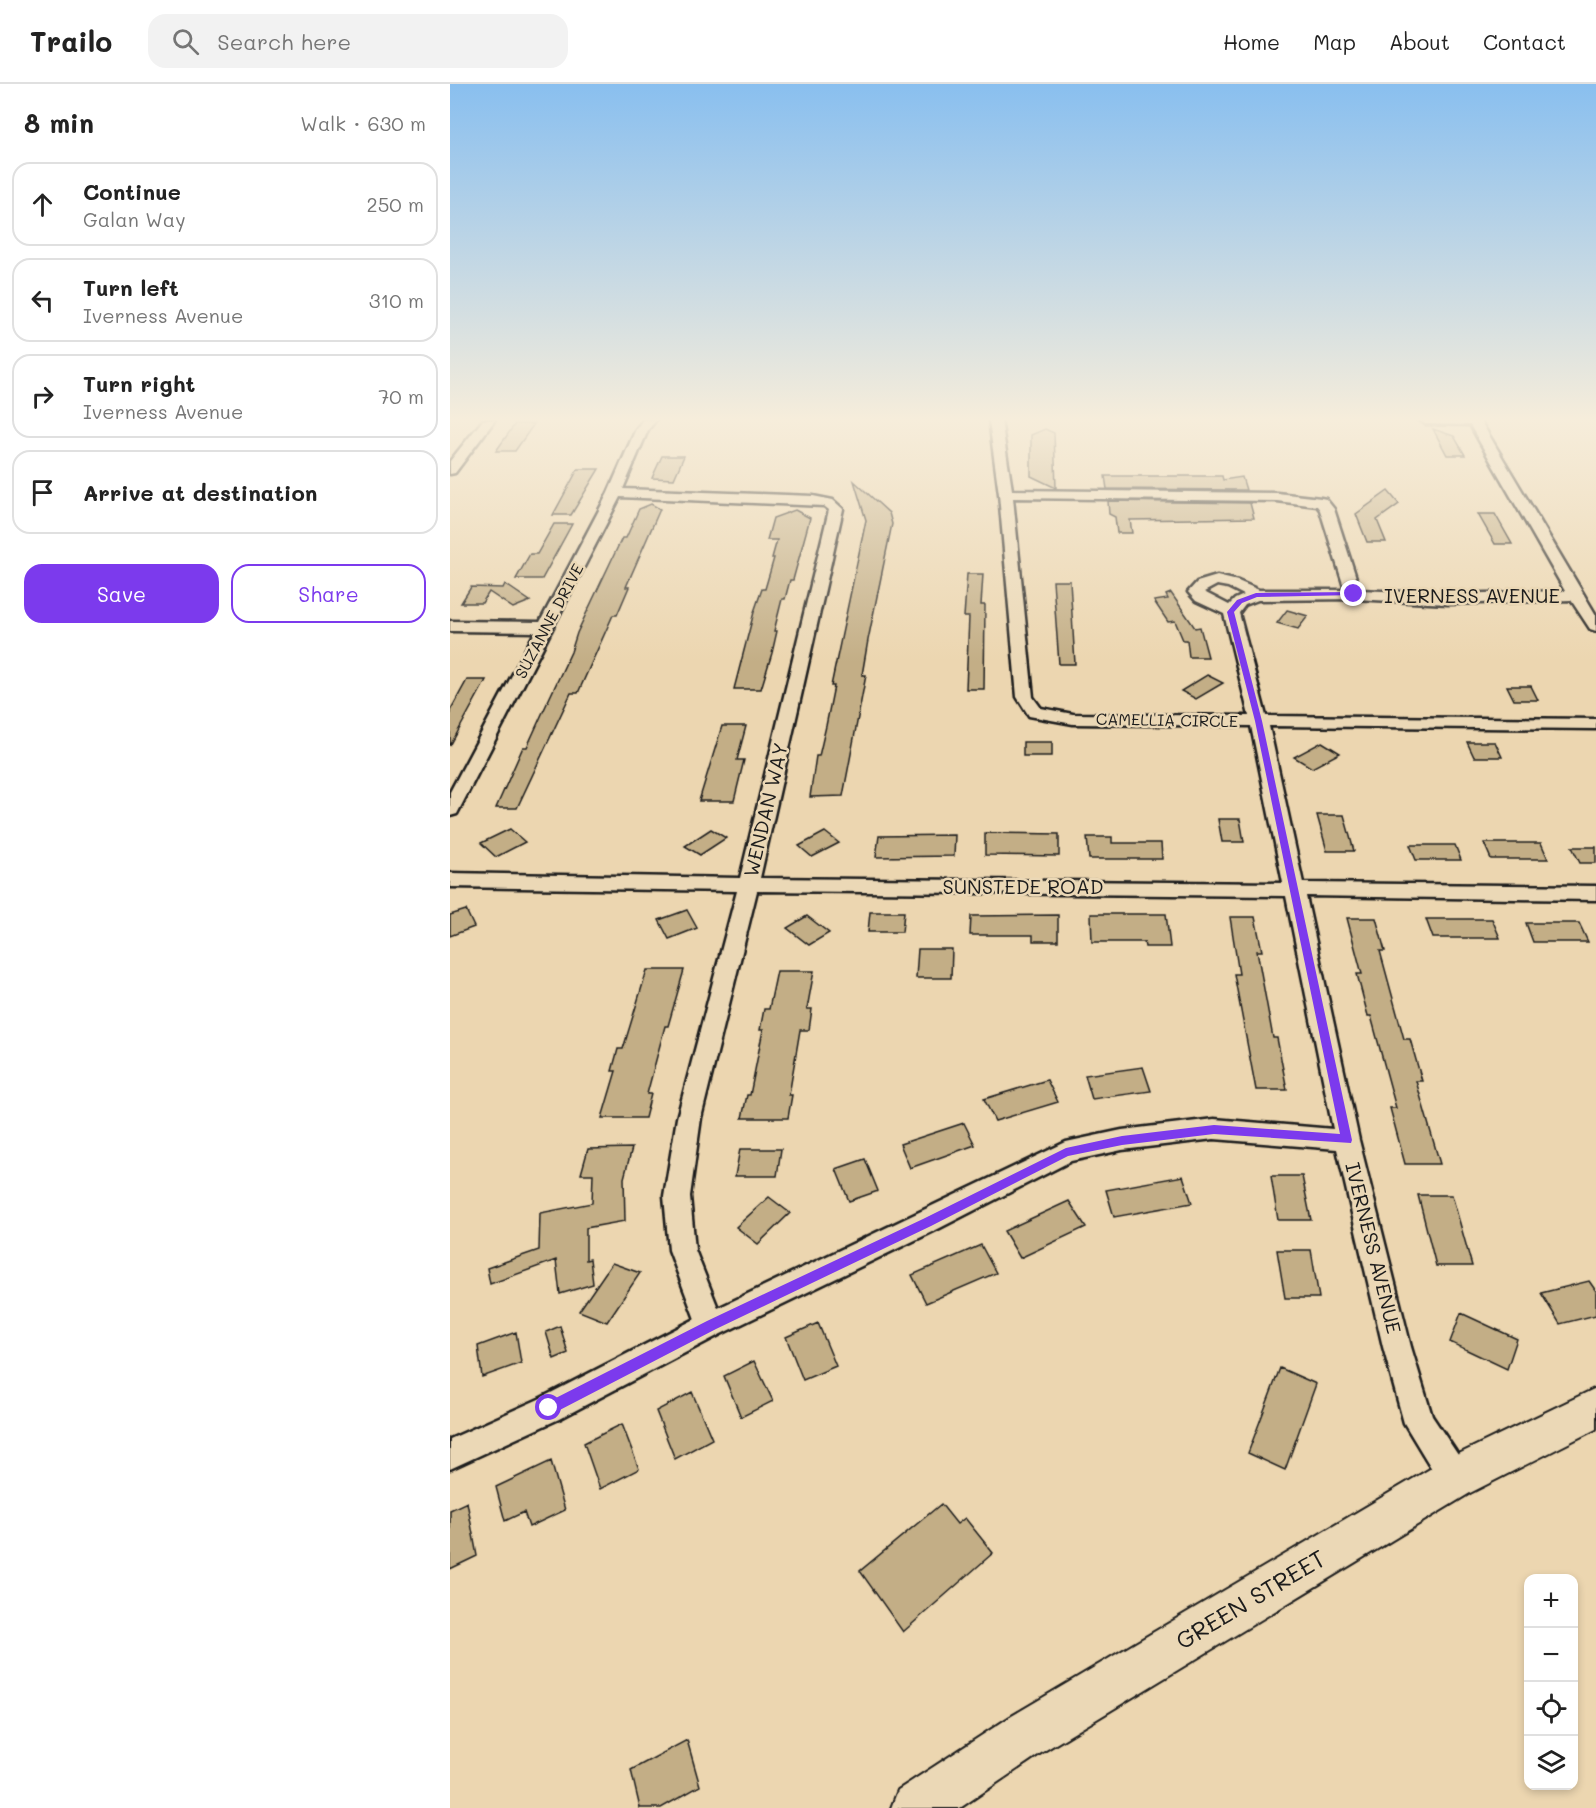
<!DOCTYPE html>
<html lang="en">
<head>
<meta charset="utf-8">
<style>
	body { margin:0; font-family:Mali,sans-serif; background:#f2f2f2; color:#222 }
	.controls { position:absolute; right:18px; bottom:18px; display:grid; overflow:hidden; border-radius:12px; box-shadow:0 3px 9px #0003 }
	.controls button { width:54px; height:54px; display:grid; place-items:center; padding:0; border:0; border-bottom:2px solid #e0e0e0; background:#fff; color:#222; font:30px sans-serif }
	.stop { position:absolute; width:18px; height:18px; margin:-14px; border:4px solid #7c3aed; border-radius:50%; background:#fff }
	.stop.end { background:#7c3aed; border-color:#fff; box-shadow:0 2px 6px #0008 }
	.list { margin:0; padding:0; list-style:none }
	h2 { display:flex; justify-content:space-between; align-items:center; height:78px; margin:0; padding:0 24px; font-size:26px }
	h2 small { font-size:20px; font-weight:400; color:#767676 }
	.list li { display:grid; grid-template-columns:39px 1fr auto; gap:18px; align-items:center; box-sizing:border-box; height:84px; margin:0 12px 12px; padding:0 12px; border:2px solid #e0e0e0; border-radius:18px }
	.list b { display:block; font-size:22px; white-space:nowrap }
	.list p { margin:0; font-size:20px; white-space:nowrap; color:#767676 }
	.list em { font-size:20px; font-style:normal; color:#767676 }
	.actions { display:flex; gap:12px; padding:18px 24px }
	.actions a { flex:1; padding:14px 0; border:2px solid #7c3aed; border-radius:18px; text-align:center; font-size:21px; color:#7c3aed }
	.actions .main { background:#7c3aed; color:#fff }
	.icon { flex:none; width:33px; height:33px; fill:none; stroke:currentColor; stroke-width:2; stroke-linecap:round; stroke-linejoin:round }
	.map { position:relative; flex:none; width:1146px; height:1724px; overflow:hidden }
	header { display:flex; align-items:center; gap:36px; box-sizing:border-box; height:84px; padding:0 30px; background:#fff; border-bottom:2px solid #e0e0e0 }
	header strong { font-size:28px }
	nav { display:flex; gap:33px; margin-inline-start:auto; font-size:21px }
	.search { width:420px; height:54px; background:#f2f2f2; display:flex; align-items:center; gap:15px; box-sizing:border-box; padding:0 21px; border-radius:18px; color:#767676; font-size:22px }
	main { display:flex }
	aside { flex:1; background:#fff }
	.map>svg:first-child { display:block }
	.building { fill:#c3ae86; stroke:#1c1c1c; stroke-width:1.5 }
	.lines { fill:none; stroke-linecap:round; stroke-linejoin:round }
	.street-casing { stroke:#1c1c1c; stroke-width:5 }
	.secondary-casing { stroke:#1c1c1c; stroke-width:4 }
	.street { fill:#ebd8b6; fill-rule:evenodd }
	.secondary { fill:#ebd8b6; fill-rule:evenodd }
	.route { fill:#7c3aed }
	.labels { text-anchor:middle; stroke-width:5; stroke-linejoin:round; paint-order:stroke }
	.far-street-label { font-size:16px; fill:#1c1c1c; stroke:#ebd8b6 }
	.street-label { font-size:20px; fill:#1c1c1c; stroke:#ebd8b6 }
	.near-street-label { font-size:24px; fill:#1c1c1c; stroke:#ebd8b6 }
</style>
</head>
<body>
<header>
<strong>Trailo</strong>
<div class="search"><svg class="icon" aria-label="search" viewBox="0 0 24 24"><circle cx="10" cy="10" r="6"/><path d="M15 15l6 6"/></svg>Search here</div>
<nav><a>Home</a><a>Map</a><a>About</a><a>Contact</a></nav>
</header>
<main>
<aside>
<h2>8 min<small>Walk · 630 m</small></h2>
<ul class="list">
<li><svg class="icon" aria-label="ahead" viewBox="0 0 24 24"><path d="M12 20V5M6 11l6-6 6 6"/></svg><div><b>Continue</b><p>Galan Way</p></div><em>250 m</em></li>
<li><svg class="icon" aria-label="left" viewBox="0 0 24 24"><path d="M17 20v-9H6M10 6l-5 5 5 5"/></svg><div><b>Turn left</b><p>Iverness Avenue</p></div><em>310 m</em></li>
<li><svg class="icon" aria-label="right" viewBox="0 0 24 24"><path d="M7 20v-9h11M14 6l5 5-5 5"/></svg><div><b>Turn right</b><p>Iverness Avenue</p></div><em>70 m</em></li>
<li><svg class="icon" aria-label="arrive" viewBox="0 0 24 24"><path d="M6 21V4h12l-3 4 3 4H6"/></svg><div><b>Arrive at destination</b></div></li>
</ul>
<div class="actions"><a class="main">Save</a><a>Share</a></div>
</aside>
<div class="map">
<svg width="1146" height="1724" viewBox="0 0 1146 1724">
	<rect width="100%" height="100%" fill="#ecd6b0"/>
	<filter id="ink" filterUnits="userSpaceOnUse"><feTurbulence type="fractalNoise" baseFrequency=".0167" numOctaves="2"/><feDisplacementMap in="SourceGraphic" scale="12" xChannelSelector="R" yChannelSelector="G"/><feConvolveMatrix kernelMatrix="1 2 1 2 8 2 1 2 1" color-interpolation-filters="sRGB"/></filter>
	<g filter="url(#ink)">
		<path class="building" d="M65,340h19l-19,27h-19z
			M595,345l9,4 2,55 -25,-12v-41z
			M983,345l21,7 11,19h-18z
			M212,372h22l-10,23 -22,-1z
			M128,385h21l-28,46h-18z
			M655,392h117l1,4 19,-3 4,13 -139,-1z
			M404,397l35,32 3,11 -24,116 -6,35h4l-23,121 -33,1 6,-41h3l7,-30 8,-40h-3l35,-166z
			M938,407l11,13 -22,16 9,22h-19l-11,-28z
			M658,417l142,2 4,15 -124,2 2,13h-15l-2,-16 -6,-3z
			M201,420l9,5 -34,78h3l-12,28h-4l-35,78h-7l-54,115h-21l27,-61h4l15,-33 29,-62 6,-19 45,-95h4l13,-29z
			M345,426l15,8 -17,62h-3l-5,19h-3l-8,32h3l-5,22 -11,36h-27l20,-77 8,-23h3l9,-31h-2l5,-18h-10l6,-22z
			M1028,430h17l17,30h-17z
			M104,440h18l-30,55h-26l14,-25h7z
			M517,490h16l-2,31h4l-1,84h-18l3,-72h-5z
			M603,497h17l5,83h-16z
			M55,500l25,17 -17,7 -24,-16 -7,11h-21l10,-16 32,1z
			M721,509l24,35 5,-1 8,30h-19l-2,-17h-4l-8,-19 -7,1 -14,-21 14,-2 -2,-4z
			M837,526l21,6 -10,13 -21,-6z
			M757,591l16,8 -27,16 -15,-8z
			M17,596h19l-36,66v-35z
			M1057,602h24l7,14h-24z
			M272,642h24l-9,34h7l-10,41h-35z
			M573,658h29v14h-29z
			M872,658l18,11 -28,15 -18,-11z
			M1017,658h28l7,15h-28z
			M867,731h27l10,36h-27z
			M768,735h22l4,23h-22z
			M60,745l15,13 -29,15 -15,-14z
			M261,745l15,9 -26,17 -15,-9z
			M375,748l14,11 -27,14 -13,-11z
			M535,749l74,1v22l-74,-1z
			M505,751l-1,21 -78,1 3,-21z
			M637,753h25v6h49l1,16h-73z
			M1034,759h57l7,16h-57z
			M960,761h45l6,15h-45z
			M1122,763h24v16h-16z
			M16,826l8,17 -24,9v-21z
			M237,826l10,18 -28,11 -10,-19z
			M420,828h34l-2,20h-34z
			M641,830h75l4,33h-25l-1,-5h-52z
			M608,831v26h-25v-6h-63l1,-19z
			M357,832l22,17 -20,12 -22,-17z
			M780,833h25l7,34h-5l16,87h4l10,52h-31l-22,-116h5z
			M897,834h29l9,33h-5l24,88h6l12,42h-6l24,83h-35l-15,-56h6l-25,-92h-3l-11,-42h5z
			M976,835h66l8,19h-67z
			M1076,839h53l9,19h-55z
			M468,865h34l-1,29h-35z
			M197,886h37l-16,56h-3l-18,68h4l-6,24h-43l14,-47h-4l6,-22h5z
			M327,887h37l-7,38h5l-3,21h-9l-11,65h3l-4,23h-46l5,-23h3l13,-65h-3l4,-21h5z
			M693,983l8,24 -59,8 -7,-24z
			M597,996l11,22 -63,19 -11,-22z
			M514,1039l11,22 -65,23 -10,-24z
			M182,1064l-8,30 1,43 -39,7v32l4,-1 3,25 -33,10 -4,-34 -66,24 -3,-16 52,-18 1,-37 52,-10 1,-29h-12l7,-25z
			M290,1065h41l-4,27h-42z
			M415,1075l13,32 -29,10 -13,-32z
			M733,1092l9,27 -78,14 -8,-27z
			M821,1092h31l9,44h-33z
			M968,1111h34l20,71h-36z
			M319,1113l21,16 -32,31 -22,-17z
			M619,1117l17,26 -66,31 -16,-27z
			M531,1161l15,28 -70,30 -14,-28z
			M827,1166h34l8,48h-34z
			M162,1179l28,10 -33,49 -28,-11z
			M1139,1197l7,10v24l-36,9 -19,-31z
			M1011,1229l56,26 -10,30 -57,-27z
			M368,1239l18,43 -33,14 -17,-43z
			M110,1242l8,27 -14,6 -8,-27z
			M66,1248l5,31 -39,14 -4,-31z
			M304,1277l19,40 -32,16 -17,-41z
			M830,1284l36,16 -31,86 -37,-17z
			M242,1308l20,47 -37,20 -19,-48z
			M172,1340l17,45 -39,20 -16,-46z
			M101,1377l14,49 -36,17 -5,-15 -19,9 -9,-34z
			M17,1418l10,54 -27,13v-59z
			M491,1420l16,20 8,-6 28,35 -90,79 -43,-61z
			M237,1656l13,46 -39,22h-21l-9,-38z"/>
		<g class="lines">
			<defs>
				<path id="street" d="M33,336h12l-40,53 -5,1v-13z
					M193,336h13l-8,10 -25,59 190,7 20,4 10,9 -83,369 523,5 -32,-157 -178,-2 -44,-8 -12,-19 -18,-203 -10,-74h12l11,70 265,3 44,5 5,1 8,10 26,81 88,4 117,-3 -95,-166 -45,-1 -6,-4h61l116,195v16l-6,-2 -19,-29 -123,4 -94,-5 -96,1 -13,5 -6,8 27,103 330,3v10l-327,-3 34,157 293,3v14l-290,-4 53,244 52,207 21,69 34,51 4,11 -4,11 -11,4 -11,-4 -40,-66 -21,-76 -46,-198 -123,-10 -92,11 -51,11 -135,69 -215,104 -162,85 -109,50v-30l89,-40 156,-80 -26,-69 -5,-54 13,-78 60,-227 -287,-4v-14l290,5 89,-368 -5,-4 -204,-9 -161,313 -2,4 -7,2v-24l85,-160 -85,-1v-10l90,1 68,-129 28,-64zM563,414l264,3 40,5 3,4 25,80h-86l-21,-9 -21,-5 -20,6 -9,10 8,9 28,13 25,102 -176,-2 -32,-6 -8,-11zM767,501l11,2 16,8 -9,4 -6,6 -25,-13zM307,807l529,5 47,233 -119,-10 -92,11 -56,12 -348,166 -23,-58 -5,-54 11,-78z"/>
				<path id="secondary" d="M1146,1304v41l-126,64 -426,258 -84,57h-69l7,-18 112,-73 430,-254z"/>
			</defs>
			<use href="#street" class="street-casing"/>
			<use href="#secondary" class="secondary-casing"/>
			<use href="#street" class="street"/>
			<use href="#secondary" class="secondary"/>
		</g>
	</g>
	<linearGradient id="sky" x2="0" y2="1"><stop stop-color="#89bfef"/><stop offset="0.58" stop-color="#f6eddb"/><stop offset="1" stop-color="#f6eddb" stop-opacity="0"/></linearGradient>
	<rect width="1146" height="578" fill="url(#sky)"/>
	<path class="route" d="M904,508l2,3 -99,2 -15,6 -8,9 28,109 90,419 -1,3 -137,-9 -92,11 -54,11 -137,70 -215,103 -162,84 -5,2 -5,-2 -2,-5 2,-4 163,-83 216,-102 143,-71 56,-12 92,-11 126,9 -85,-413 -28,-109 10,-12 19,-7z"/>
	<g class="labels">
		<g class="far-street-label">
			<text transform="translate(99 537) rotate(-62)" y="6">SUZANNE DRIVE</text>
			<text transform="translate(717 636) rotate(1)" y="6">CAMELLIA CIRCLE</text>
		</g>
		<g class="street-label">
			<text x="1022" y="519">IVERNESS AVENUE</text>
			<text transform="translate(316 726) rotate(-77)" y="7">WENDAN WAY</text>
			<text x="573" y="810">SUNSTEDE ROAD</text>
			<text transform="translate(923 1164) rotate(76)" y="7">IVERNESS AVENUE</text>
		</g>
		<g class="near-street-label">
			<text transform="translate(801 1516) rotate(-31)" y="8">GREEN STREET</text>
		</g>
	</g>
</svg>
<div class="controls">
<button>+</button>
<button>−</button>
<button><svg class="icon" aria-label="locate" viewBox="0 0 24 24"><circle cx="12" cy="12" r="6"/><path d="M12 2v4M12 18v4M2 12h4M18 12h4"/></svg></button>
<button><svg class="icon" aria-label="layers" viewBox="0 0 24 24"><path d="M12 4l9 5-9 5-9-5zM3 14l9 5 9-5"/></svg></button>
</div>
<div class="stop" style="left:99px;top:1324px"></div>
<div class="stop end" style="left:904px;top:510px"></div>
</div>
</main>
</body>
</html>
